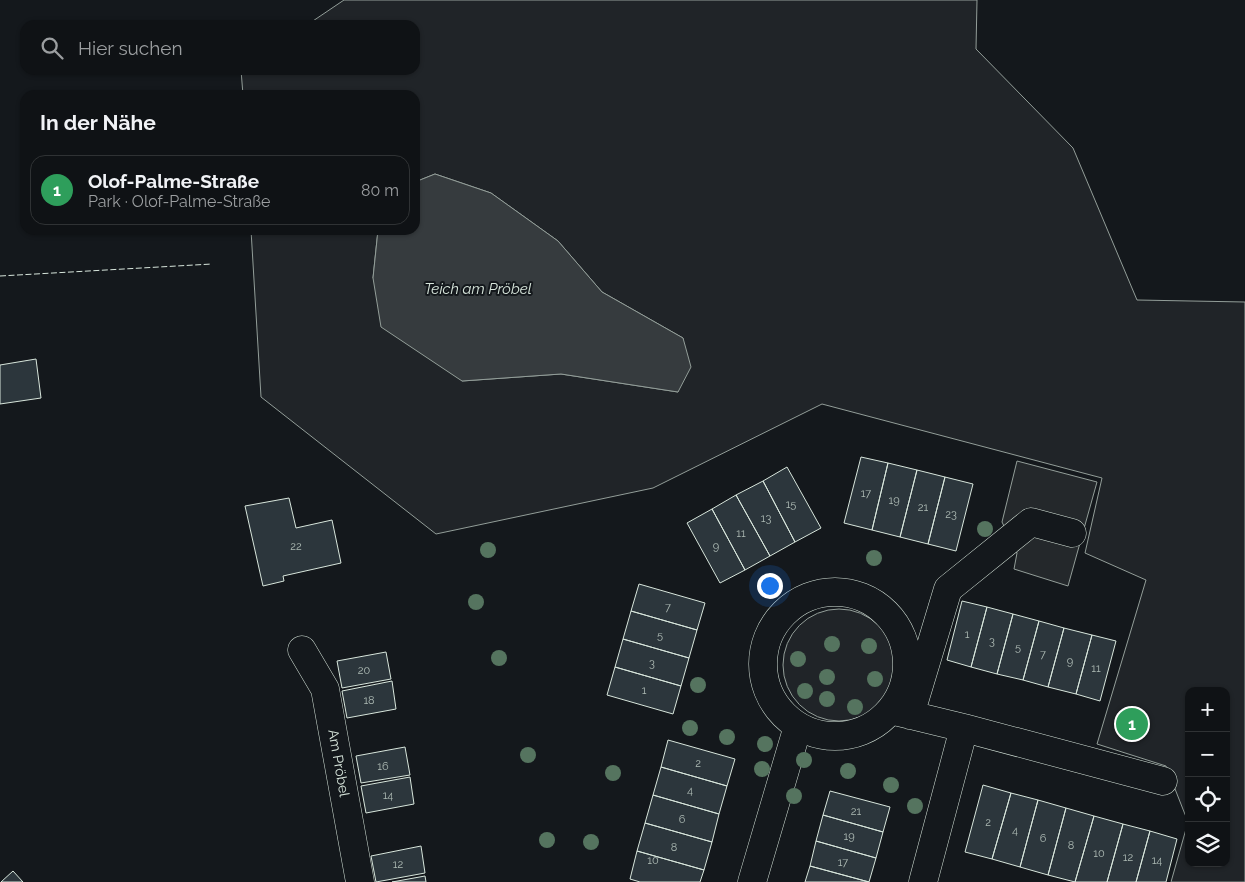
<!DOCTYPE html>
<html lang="de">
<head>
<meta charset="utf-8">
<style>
	body { margin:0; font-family:Raleway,sans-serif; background:#181b1e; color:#f1f3f6 }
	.controls { position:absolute; right:15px; bottom:15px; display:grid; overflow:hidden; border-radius:10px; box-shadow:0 1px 4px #0004 }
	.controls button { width:45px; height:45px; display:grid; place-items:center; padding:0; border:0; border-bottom:1px solid #2f3234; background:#0f1215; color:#f1f3f6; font:25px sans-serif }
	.you { position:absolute; left:769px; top:585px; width:18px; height:18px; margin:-12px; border:4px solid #fff; border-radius:50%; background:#1a73e8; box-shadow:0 0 0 8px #1a73e833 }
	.badge { display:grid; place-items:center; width:32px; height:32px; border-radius:50%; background:#7c3aed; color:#fff; font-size:16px; font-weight:700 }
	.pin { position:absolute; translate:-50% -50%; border:2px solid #fff; box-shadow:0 1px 5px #0006 }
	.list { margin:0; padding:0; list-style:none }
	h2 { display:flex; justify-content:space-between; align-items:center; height:65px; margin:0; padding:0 20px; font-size:21px }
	h2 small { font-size:16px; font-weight:400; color:#9b9ea0 }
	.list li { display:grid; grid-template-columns:32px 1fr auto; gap:15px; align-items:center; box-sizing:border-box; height:70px; margin:0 10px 10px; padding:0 10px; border:1px solid #2f3234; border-radius:15px }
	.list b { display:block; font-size:19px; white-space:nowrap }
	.list p { margin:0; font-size:16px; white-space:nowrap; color:#9b9ea0 }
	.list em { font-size:16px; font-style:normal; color:#9b9ea0 }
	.icon { flex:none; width:28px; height:28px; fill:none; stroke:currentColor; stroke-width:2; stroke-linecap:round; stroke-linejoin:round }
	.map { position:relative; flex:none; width:1245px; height:882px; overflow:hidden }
	.search { position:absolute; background:#0f1215; box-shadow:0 1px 4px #0004; left:20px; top:20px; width:400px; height:55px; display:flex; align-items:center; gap:12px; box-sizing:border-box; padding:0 18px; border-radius:15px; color:#9b9ea0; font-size:19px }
	.panel { position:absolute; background:#0f1215; box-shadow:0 1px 4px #0004; left:20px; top:90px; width:400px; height:145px; border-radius:15px }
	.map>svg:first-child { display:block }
	.green { fill:#202428; stroke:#939e99; fill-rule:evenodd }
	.parking { fill:#24282b; stroke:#939e99 }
	.water { fill:#363b3e; stroke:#939e99 }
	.building { fill:#2c363c; stroke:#d8e6dc }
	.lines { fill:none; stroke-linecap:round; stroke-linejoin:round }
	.minor-casing { stroke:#d8e6dc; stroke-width:29 }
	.minor { stroke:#14181c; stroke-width:28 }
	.fence { stroke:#d8e6dc; stroke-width:1; stroke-dasharray:6 2.5; stroke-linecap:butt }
	.tree { fill:#55745f }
	.labels { text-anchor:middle; stroke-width:4; stroke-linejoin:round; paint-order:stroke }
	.number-label { font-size:11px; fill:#adbab4 }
	.street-label { font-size:14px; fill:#d8e6dc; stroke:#14181c }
	.water-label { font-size:15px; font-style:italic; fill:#d8e6dc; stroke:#14181c }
</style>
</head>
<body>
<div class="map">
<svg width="1245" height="882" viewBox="0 0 1245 882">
	<rect width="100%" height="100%" fill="#14181c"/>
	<path class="green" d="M344,0h633l-1,49 97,99 64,152 108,2v580h-74l17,-60 -22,-56 -69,-22 49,-164 -61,-27 17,-75 -280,-74 -169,84 -217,46 -175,-137 -10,-167h127l-5,48 89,103 99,-7 117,18 5,-54 -81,-46 -44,-51 -67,-48 -56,-19 -20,8v-87h-172l-2,-25h174v-45h-108zM1189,691h37v172h-37z
		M783 665a56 56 0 1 1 112 0a56 56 0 1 1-112 0Z"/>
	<path class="parking" d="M1017,461l80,21 -29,104 -54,-17 3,-16 -15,-31z"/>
	<path class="water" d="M435,174l56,19 67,48 44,51 81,46 8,29 -13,25 -117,-18 -99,7 -81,-54 -8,-49 5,-48h37v-48z"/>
	<path class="building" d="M36,359l5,39 -41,6v-39z
		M861,457l27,6 -16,67 -28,-7z
		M888,463l29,7 -17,67 -28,-7z
		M787,467l34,61 -26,14 -32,-61z
		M917,470l28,7 -17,67 -28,-7z
		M945,477l28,7 -17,67 -28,-7z
		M763,481l32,61 -25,14 -34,-61z
		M736,495l34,61 -25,14 -33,-61z
		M289,498l7,30 36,-8 9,43 -58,13 1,5 -21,5 -18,-80z
		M712,509l33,61 -25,13 -33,-60z
		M639,584l66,19 -8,27 -66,-19z
		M962,601l25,6 -16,60 -24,-7z
		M987,607l26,7 -16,60 -26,-7z
		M631,611l66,19 -8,28 -66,-19z
		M1013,614l26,7 -16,59 -26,-6z
		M1039,621l25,7 -16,59 -25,-7z
		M1064,628l28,7 -16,59 -28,-7z
		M1092,635l24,6 -16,60 -24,-7z
		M623,639l66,19 -8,28 -66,-19z
		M386,652l5,27 -49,9 -5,-27z
		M615,667l66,19 -8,28 -66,-19z
		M392,681l4,28 -49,9 -5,-27z
		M668,740l67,19 -8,27 -66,-19z
		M405,747l5,28 -49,8 -5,-27z
		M661,767l66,19 -8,28 -66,-19z
		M410,777l4,27 -48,9 -5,-27z
		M983,785l28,8 -19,66 -27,-7z
		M830,791l60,16 -7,25 -60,-17z
		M1011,793l27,7 -18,67 -28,-8z
		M653,795l66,19 -7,28 -67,-19z
		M1038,800l28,8 -18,67 -28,-8z
		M1066,808l28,8 -19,66 -27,-7z
		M823,815l60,17 -7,26 -60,-17z
		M1094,816l29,8 -16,58h-32z
		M645,823l67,19 -8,28 -67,-19z
		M1123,824l27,7 -14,51h-29z
		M1150,831l27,8 -11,43h-30z
		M816,841l60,17 -7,24 -59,-16z
		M421,846l4,27 -49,9 -5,-26z
		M637,851l67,19 -4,12h-60l-10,-3z
		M810,866l59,16h-64z
		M13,871l10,11h-22z
		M425,876l1,6h-34z"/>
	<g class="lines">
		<defs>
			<path id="minor" d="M763 664a72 72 0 1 1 144 0a72 72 0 1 1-144 0Z
				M302,650l23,39 35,193
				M894,711l70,17 -41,154
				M910,715l38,-126 83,-67 41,11
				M964,728l199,53
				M752,882l46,-156"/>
		</defs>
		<use href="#minor" class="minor-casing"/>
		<use href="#minor" class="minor"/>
		<path class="fence" d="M0,276l212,-12"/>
	</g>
	<g class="tree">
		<circle cx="985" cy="529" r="8"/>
		<circle cx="488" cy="550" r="8"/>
		<circle cx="874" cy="558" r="8"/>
		<circle cx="476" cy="602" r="8"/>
		<circle cx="832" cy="644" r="8"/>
		<circle cx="869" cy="646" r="8"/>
		<circle cx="499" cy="658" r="8"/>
		<circle cx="798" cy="659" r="8"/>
		<circle cx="827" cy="677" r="8"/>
		<circle cx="875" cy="679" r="8"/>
		<circle cx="698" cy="685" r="8"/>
		<circle cx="805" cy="691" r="8"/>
		<circle cx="827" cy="699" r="8"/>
		<circle cx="855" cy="707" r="8"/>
		<circle cx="690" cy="728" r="8"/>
		<circle cx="727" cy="737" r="8"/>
		<circle cx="765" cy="744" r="8"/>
		<circle cx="528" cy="755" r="8"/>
		<circle cx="804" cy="760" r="8"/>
		<circle cx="762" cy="769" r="8"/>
		<circle cx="848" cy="771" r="8"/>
		<circle cx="613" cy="773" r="8"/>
		<circle cx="891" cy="785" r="8"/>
		<circle cx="794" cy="796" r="8"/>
		<circle cx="915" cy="806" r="8"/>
		<circle cx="547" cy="840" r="8"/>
		<circle cx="591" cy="842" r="8"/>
	</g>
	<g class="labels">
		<g class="number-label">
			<text x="866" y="497">17</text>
			<text x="894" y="504">19</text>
			<text x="791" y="508">15</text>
			<text x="923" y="511">21</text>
			<text x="951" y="518">23</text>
			<text x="766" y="522">13</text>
			<text x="741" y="537">11</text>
			<text x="296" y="550">22</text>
			<text x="716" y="550">9</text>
			<text x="668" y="611">7</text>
			<text x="967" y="638">1</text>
			<text x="660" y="639">5</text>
			<text x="992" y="645">3</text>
			<text x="1018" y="651">5</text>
			<text x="1043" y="658">7</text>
			<text x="1070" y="665">9</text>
			<text x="652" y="667">3</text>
			<text x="1096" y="672">11</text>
			<text x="364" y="674">20</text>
			<text x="644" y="694">1</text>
			<text x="369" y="704">18</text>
			<text x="698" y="767">2</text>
			<text x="383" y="770">16</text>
			<text x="690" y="794">4</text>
			<text x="388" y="799">14</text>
			<text x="856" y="815">21</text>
			<text x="682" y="823">6</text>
			<text x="988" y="826">2</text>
			<text x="1015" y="834">4</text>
			<text x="849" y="840">19</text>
			<text x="1043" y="842">6</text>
			<text x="1071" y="849">8</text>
			<text x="674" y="851">8</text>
			<text x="1099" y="857">10</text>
			<text x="1128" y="861">12</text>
			<text x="653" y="864">10</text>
			<text x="1157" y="864">14</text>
			<text x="843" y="866">17</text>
			<text x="398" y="868">12</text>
		</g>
		<g class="street-label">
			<text transform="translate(339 763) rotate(80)" y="5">Am Pröbel</text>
		</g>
		<g class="water-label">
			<text x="478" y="294">Teich am Pröbel</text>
		</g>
	</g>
</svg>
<div class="controls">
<button>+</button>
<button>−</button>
<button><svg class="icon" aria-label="locate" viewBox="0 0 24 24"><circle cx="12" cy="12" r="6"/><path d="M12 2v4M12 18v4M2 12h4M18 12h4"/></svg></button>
<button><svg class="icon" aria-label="layers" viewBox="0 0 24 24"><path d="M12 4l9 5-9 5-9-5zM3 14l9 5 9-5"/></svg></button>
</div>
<div class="you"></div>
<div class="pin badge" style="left:1132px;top:724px;background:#2e9e5b">1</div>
<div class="search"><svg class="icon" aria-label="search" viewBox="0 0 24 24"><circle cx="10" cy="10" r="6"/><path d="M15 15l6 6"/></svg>Hier suchen</div>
<section class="panel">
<h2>In der Nähe<small></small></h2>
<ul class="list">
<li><span class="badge" style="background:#2e9e5b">1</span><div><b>Olof-Palme-Straße</b><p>Park · Olof-Palme-Straße</p></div><em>80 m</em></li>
</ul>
</section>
</div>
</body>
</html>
